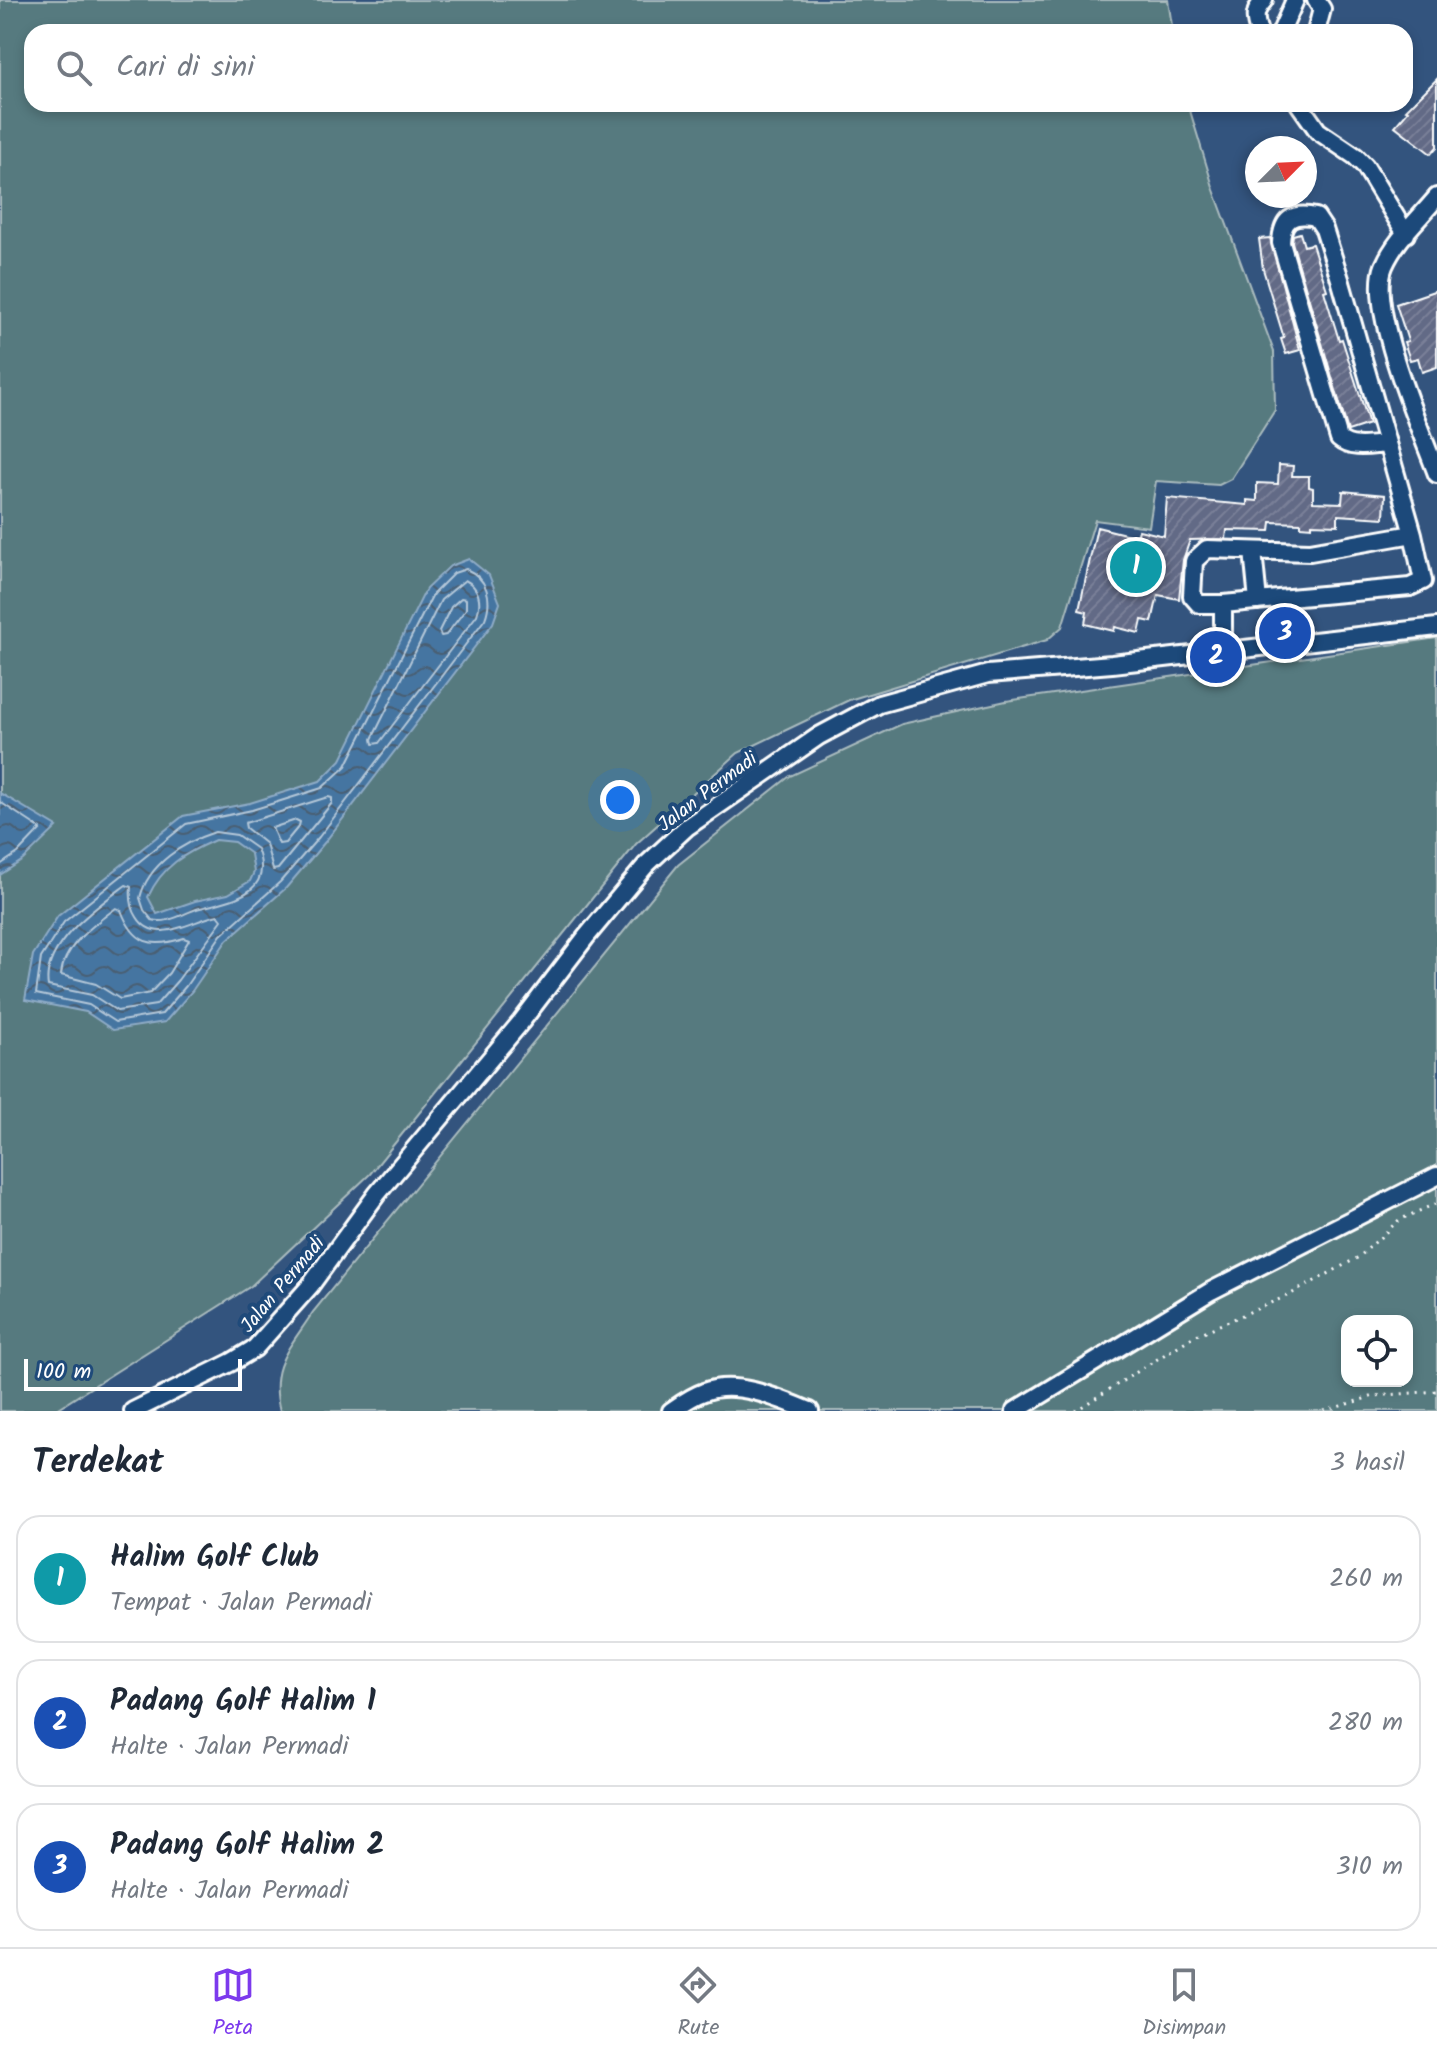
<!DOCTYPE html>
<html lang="id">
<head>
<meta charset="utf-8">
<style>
	body { margin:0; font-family:Kalam,sans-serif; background:#f2f2f3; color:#1f2937 }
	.controls { position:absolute; right:24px; bottom:24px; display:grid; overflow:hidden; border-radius:16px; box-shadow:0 4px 12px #0003 }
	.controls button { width:72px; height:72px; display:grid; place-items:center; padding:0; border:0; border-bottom:2px solid #e0e1e3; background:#fff; color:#1f2937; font:40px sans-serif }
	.compass { position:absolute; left:1245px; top:136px; width:72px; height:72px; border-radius:50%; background:#fff; box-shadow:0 4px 12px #0003; rotate:66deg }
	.scale { position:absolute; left:24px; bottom:20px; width:218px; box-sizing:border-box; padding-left:8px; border:4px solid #fff; border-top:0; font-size:22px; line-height:28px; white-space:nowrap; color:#fff; -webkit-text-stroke:6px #1f4a7a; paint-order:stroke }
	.you { position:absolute; left:620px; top:800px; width:28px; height:28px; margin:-20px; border:6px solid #fff; border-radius:50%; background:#1a73e8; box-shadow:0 0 0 12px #1a73e833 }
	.badge { display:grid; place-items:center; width:52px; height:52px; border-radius:50%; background:#7c3aed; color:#fff; font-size:26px; font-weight:700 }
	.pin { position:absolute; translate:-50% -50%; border:4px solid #fff; box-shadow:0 2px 8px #0006 }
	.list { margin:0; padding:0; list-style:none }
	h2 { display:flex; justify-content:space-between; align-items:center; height:104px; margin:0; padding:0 32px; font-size:34px }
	h2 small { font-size:26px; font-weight:400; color:#747a83 }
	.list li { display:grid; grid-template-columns:52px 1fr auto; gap:24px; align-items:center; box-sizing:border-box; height:128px; margin:0 16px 16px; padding:0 16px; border:2px solid #e0e1e3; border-radius:24px }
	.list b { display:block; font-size:30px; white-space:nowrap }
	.list p { margin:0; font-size:26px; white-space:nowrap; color:#747a83 }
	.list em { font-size:26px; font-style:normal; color:#747a83 }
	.icon { flex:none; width:44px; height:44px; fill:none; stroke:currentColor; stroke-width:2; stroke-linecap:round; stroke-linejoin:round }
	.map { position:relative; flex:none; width:1437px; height:1411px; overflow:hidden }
	.search { position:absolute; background:#fff; box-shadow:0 4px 12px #0003; left:24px; right:24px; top:24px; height:88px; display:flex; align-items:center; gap:20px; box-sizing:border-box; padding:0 28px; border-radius:24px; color:#747a83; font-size:30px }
	.sheet { height:536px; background:#fff }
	nav { display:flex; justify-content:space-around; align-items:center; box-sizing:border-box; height:112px; border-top:2px solid #e0e1e3; background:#fff; font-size:22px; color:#747a83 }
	nav a { display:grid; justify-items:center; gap:4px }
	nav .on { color:#7c3aed }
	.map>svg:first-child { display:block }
	.grass { fill:#577a7f; stroke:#abbcbf; stroke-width:2; fill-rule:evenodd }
	.water { fill:url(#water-waves); stroke:#8facc7; stroke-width:2; fill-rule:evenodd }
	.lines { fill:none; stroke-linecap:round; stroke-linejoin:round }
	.shore { stroke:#b5c8d9; stroke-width:2 }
	.building { fill:url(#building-hatch); stroke:#fff; stroke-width:2 }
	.minor-casing { stroke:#fff; stroke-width:22 }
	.path { stroke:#fff; stroke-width:3; stroke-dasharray:2 6; stroke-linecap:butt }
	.minor { stroke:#1f4a7a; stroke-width:16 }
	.labels { text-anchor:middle; stroke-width:8; stroke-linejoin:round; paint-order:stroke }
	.street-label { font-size:20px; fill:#fff; stroke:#1f4a7a }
</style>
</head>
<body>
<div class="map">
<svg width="1437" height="1411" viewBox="0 0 1437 1411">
	<defs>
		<pattern id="water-waves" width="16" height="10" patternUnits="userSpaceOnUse" patternTransform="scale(2)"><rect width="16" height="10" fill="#4575a1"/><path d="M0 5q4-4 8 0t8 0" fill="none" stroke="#495e72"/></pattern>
		<pattern id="building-hatch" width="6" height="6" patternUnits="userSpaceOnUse" patternTransform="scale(2)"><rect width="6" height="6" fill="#626a86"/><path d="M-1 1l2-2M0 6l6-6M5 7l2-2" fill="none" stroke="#7a8098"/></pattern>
	</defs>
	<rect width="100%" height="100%" fill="#33547e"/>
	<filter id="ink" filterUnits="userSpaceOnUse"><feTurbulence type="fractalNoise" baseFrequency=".0125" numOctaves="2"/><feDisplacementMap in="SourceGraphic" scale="16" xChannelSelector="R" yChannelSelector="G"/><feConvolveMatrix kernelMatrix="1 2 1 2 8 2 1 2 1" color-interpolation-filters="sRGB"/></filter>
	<g filter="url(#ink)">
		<path class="grass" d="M0,0h1168l5,32h-1141v72h1156l26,86 60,162 1,58 -44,69 -12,6 -63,-4 -7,46 -54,-7 -33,107 -15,13 -198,60 -111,53 -102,91 -266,330 -119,112 -197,125h-54z
			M1437,638v773h-1157c-12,-45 10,-63 33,-99l365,-447 112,-89 112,-52 104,-23zM1347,1321h60v60h-60z"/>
		<path class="water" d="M469,559l20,16 11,28 -7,20 -168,219 -39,46 -59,52 -35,51 -27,31 -52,8 -27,-18 -61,-12 8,-45 25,-39 125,-100 67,-13 70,-22 21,-21 85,-171 24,-23zM215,840l19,2 17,12 3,18 -4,9 -22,13 -33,7 -38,13 -9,-17c14,-31 37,-44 67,-57z
			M0,793l57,34 -34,33 -23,15z"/>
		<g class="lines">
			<path class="shore" d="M466,569c21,9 27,29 19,50l-166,218 -39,45 -59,53 -35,51 -24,28 -47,8 -26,-17 -53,-11 5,-36 23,-36 122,-98 66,-14 70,-22 24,-22 87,-172 21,-21z
				M465,580c14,7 17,21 12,35l-98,128 -6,1 -1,-5 69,-139z
				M461,598l5,1v10l-20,26 -5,1 -2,-5 12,-24z
				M328,797l4,1v5l-54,66 -5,1 -7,-26 -20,-16 -1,-5z
				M0,802l41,27 -23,24 -18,12
				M296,820l4,2 -1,4 -14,17 -6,1 -7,-16z
				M215,832l22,3 20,14c18,45 -26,51 -57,59 -15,4 -32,17 -48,12l-8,-10 -4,-12c8,-34 44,-56 75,-66z
				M126,885l5,2c-1,11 0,21 6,30 18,30 55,3 81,-2l4,5 -44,60 -22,25 -39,6 -25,-16 -44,-9c-7,-41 50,-80 78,-101z
				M116,908l5,2c13,34 30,39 63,28l5,2 -20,33 -19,20 -30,6 -24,-15 -35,-9c2,-29 34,-51 55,-67z"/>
		</g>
		<path class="building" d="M1437,79v68l-6,7 -36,-28 13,-15 -2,-1z
			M1300,233l4,13 8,-2 15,46 -3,1 15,49 3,-1 27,85 -21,7 -56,-189 1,-7z
			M1270,238l30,112 -14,4 -5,-15 3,-1 -21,-69 -4,-30z
			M1437,290v77l-15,5 -4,-14 -8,2 -6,-18 4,-1 -12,-37z
			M1279,465l14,1 -1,10h17v11l4,1v14l29,1 1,-12 42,4 -1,23 -46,-3v10l-26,-1v3l-11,-1v-3l-30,-1 -1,9 -43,-1 -1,9 -36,1 -7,20 -4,39 -21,-4 -6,27 -10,-2 -3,13 -24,-6 -1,4 -29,-7 2,-12 -8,-2 18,-83 40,10 2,-7 25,6 3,-38 80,7v-5l10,1v-18l21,1z"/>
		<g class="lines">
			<defs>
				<path id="minor" d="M1259,32c-5,-14 -5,-21 5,-32
					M1281,32l14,-32
					M1316,32l6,-23 -6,-9
					M1299,104l19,27 37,25 10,10 41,68
					M1437,197c-18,22 -42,43 -53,69 -17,42 37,164 53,208
					M1387,444c-15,1 -36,6 -48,-5l-58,-196c1,-24 11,-31 35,-26l8,12 16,50 73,255 -103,18 -103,-3 -13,12 -2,35 7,8h24l187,-17 13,-6 -10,-47
					M1253,551l5,50
					M1223,604v47
					M133,1411l99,-49 23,-14 55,-62 67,-92 144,-172 65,-85 60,-72 41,-38 132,-91 60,-32 109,-30 124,-10 325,-37
					M671,1411c10,-7 21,-15 33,-19 32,-13 76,7 106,19
					M1015,1411l196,-120 226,-115"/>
			</defs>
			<use href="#minor" class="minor-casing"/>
			<path class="path" d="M1075,1411l119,-75 95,-41 70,-38 40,-37 38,-17
				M1324,1411l50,-15 63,-5"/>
			<use href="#minor" class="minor"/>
		</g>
	</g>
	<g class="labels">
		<g class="street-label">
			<text transform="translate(707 791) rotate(-37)" y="7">Jalan Permadi</text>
			<text transform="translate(282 1284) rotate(-50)" y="7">Jalan Permadi</text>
		</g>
	</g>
</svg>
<div class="controls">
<button><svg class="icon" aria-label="locate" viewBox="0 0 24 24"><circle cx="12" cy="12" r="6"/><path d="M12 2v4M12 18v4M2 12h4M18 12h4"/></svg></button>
</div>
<svg class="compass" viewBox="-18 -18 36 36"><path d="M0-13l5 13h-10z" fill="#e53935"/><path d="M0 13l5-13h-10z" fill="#747a83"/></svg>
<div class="scale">100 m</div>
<div class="you"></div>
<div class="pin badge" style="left:1136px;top:567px;background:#0f9aa8">1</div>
<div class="pin badge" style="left:1216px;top:657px;background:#1a4fb4">2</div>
<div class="pin badge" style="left:1285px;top:633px;background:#1a4fb4">3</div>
<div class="search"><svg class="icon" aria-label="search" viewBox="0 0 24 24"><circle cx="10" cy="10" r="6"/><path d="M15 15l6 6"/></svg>Cari di sini</div>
</div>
<section class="sheet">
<h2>Terdekat<small>3 hasil</small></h2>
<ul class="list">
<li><span class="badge" style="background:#0f9aa8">1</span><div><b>Halim Golf Club</b><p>Tempat · Jalan Permadi</p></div><em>260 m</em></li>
<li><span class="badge" style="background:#1a4fb4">2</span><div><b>Padang Golf Halim 1</b><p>Halte · Jalan Permadi</p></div><em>280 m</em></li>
<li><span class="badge" style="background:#1a4fb4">3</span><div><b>Padang Golf Halim 2</b><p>Halte · Jalan Permadi</p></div><em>310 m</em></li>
</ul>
</section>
<nav>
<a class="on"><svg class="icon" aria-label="map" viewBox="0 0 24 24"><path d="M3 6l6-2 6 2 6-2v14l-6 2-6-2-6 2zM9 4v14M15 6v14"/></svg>Peta</a>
<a><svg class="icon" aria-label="directions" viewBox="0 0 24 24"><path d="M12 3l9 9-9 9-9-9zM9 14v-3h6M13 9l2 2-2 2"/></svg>Rute</a>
<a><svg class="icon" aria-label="saved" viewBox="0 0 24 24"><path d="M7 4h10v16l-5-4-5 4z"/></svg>Disimpan</a>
</nav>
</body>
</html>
